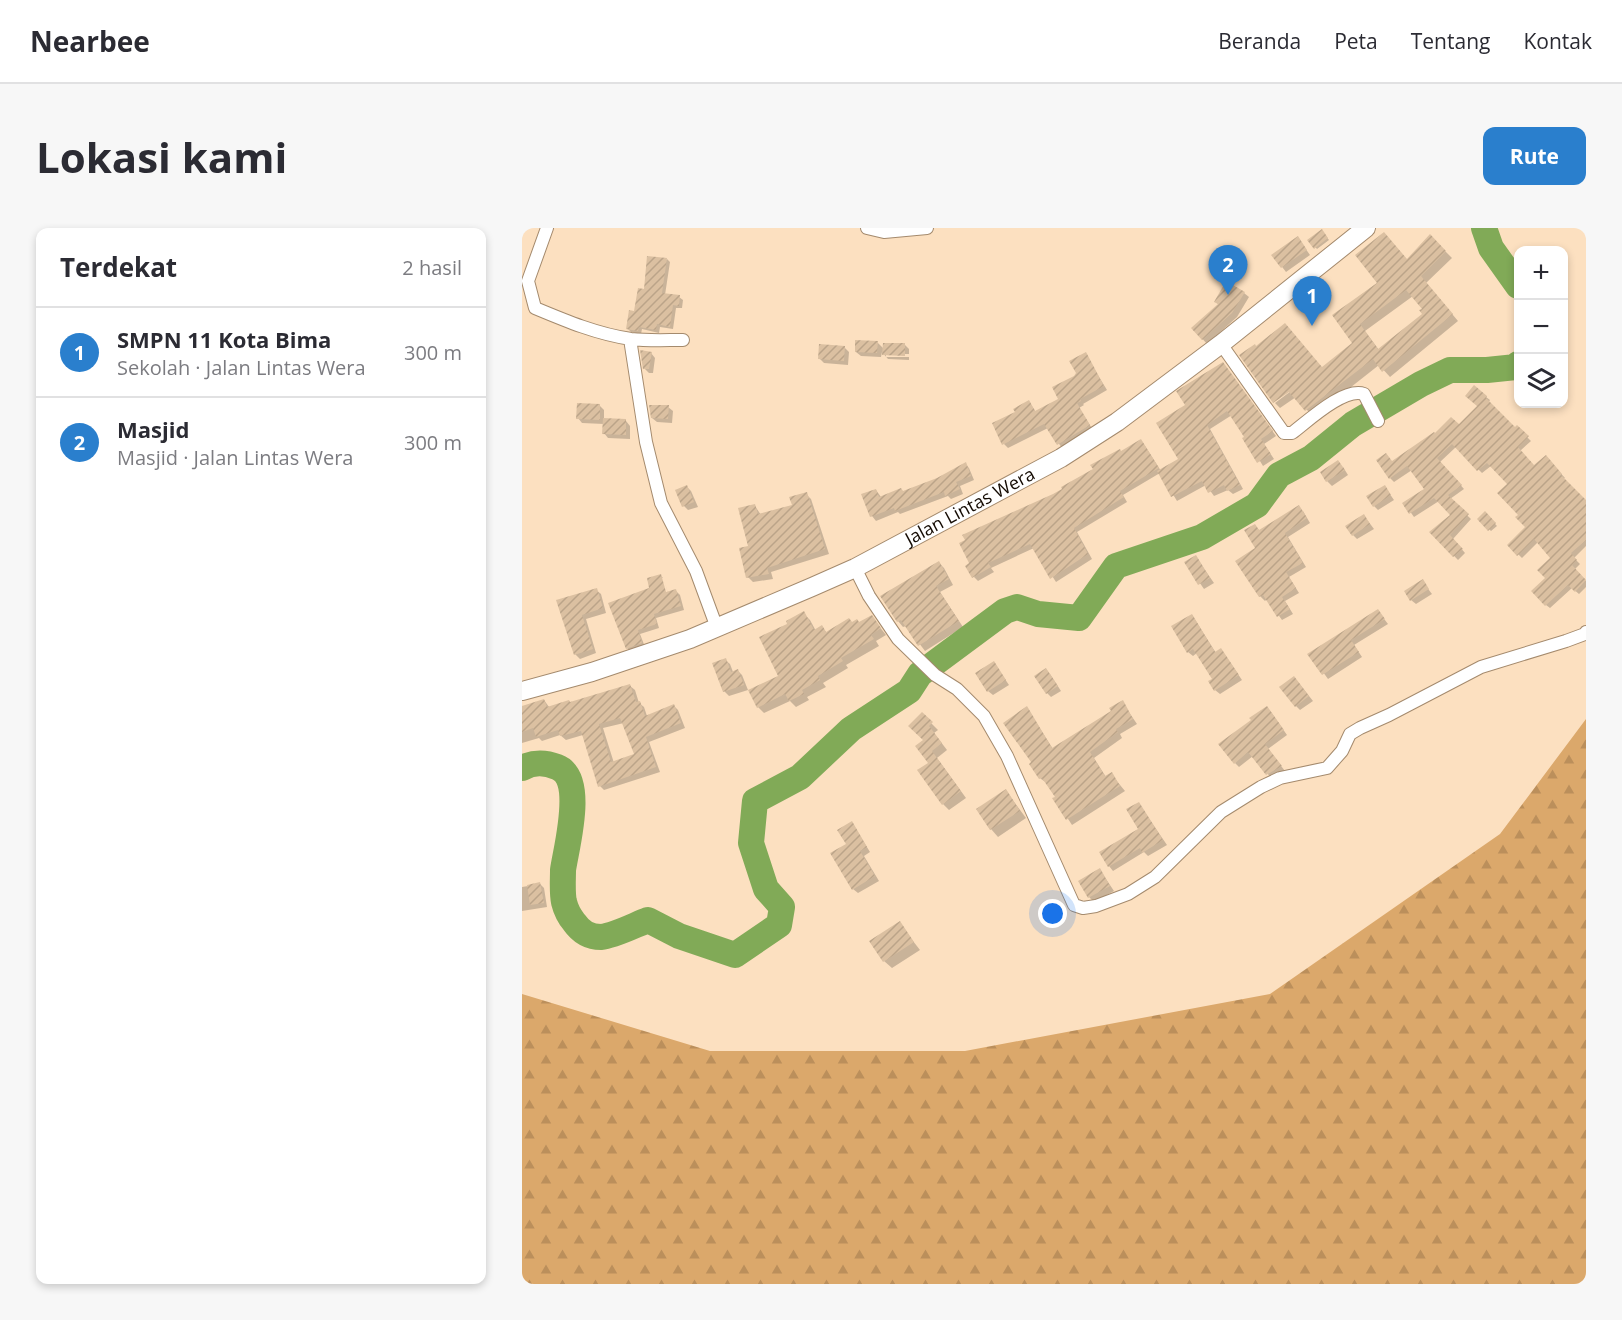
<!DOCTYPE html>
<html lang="id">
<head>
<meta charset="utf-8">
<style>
	body { margin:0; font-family:"Open Sans",sans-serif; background:#f7f7f7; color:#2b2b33 }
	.controls { position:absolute; right:18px; top:18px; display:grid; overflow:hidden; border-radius:12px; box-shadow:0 3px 9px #0003 }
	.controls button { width:54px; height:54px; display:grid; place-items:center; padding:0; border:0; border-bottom:2px solid #e1e1e2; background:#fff; color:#2b2b33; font:30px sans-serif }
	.you { position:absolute; left:531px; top:686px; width:21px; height:21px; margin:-15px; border:4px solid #fff; border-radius:50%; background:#1a73e8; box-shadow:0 0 0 9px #1a73e833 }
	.badge { display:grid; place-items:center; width:39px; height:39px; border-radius:50%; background:#2a7fcd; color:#fff; font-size:20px; font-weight:700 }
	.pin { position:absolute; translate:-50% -50px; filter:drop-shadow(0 2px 3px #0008) }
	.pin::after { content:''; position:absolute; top:32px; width:21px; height:18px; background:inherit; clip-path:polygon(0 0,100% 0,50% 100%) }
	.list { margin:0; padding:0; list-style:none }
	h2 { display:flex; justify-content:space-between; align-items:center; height:78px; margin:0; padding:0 24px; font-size:26px }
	h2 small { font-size:20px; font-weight:400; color:#7c7c81 }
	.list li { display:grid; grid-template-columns:39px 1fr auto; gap:18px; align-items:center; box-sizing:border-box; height:90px; padding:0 24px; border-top:2px solid #e1e1e2 }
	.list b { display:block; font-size:22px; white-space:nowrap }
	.list p { margin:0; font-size:20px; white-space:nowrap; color:#7c7c81 }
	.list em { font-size:20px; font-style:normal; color:#7c7c81 }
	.icon { flex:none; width:33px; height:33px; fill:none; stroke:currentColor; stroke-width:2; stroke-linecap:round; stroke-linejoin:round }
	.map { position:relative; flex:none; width:1064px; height:1056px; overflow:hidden; border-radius:12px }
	header { display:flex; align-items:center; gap:36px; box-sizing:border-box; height:84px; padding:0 30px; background:#fff; border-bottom:2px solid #e1e1e2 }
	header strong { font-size:28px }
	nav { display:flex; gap:33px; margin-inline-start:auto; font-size:21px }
	.intro { display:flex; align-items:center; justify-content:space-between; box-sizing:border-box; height:144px; padding:0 36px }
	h1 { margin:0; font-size:42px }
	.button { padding:15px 27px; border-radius:12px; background:#2a7fcd; color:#fff; font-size:21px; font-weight:700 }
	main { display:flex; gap:36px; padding:0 36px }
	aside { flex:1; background:#fff; border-radius:12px; box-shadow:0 3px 9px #0003 }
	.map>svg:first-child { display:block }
	.forest { fill:url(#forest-firs) }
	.shadow { fill:#0003; fill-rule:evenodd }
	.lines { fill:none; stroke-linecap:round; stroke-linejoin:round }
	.river { stroke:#81aa57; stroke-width:26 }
	.building { fill:url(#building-hatch); fill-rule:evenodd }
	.minor-casing { stroke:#a48a6d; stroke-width:14 }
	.secondary-casing { stroke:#a48a6d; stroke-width:20 }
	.minor { stroke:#fff; stroke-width:12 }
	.secondary { stroke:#fff; stroke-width:18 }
	.labels { text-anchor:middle; stroke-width:4.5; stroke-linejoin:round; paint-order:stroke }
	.street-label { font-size:18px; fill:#130a02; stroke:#fce0c0 }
</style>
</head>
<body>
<header>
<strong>Nearbee</strong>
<nav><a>Beranda</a><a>Peta</a><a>Tentang</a><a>Kontak</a></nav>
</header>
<div class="intro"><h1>Lokasi kami</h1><a class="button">Rute</a></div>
<main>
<aside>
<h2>Terdekat<small>2 hasil</small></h2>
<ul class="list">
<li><span class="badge">1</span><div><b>SMPN 11 Kota Bima</b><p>Sekolah · Jalan Lintas Wera</p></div><em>300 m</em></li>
<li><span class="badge">2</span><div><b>Masjid</b><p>Masjid · Jalan Lintas Wera</p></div><em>300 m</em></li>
</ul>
</aside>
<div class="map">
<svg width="1064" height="1056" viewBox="0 0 1064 1056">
	<defs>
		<pattern id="forest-firs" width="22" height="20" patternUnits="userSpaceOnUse" patternTransform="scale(1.5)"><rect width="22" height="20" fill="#dba86b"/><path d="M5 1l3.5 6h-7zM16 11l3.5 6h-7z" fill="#bb8f5b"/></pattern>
		<pattern id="building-hatch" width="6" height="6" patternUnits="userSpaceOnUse" patternTransform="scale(1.5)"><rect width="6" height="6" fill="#dbc0a1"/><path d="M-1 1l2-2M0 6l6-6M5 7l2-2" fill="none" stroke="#bba489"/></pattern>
	</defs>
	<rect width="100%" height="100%" fill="#fce0c0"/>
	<path class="forest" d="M1064,491v565h-1064v-290l188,57h255l305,-57 230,-160z"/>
	<path class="shadow" d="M800,3l7,9 -12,9 -8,-9z
		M908,8l22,22 -26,25 32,38 -68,56 -11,-12 -66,52 -17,-20 -16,11 -5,-5 79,-59 -20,-29 74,-55zM891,68l11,13 1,5 -46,36 -14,-19z
		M776,10l12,17 -24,17 -13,-17z
		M145,31l3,3 -5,33 14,2 4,3 -1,8h-6l-3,21 -13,-2 -1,6 -17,-4 -1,5 -10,-2 -3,-3 17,-39z
		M722,65l5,4 -12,20 -30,27 -14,-16 26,-23 -4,-4z
		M355,114l7,7 21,-4 4,4v5h-23v3h23v3l-21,-1 -6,-7 -1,5 -20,-1 -5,-4z
		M322,119l5,5 -1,13 -24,-2 -4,-4z
		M129,125l4,5 -2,15h-4l-5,-5z
		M563,126l22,36 -24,14 1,1 -5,3 14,22 -31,18 -14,-20 -40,20 -4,-4 13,-31 12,-11 7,10 24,-13 15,-22z
		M701,136l53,72 -12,8 10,15 -11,7 -31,-51 -22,14 33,60 -10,5 -5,-4 -14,6 -8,-11 -29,16 -17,-28 -37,22 4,7 -50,30 15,27 -36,23 -22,-34 -43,20 3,4 -16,9 -4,-4 80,-82 68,-42 23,-7 16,25 19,-11 8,-54z
		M964,169l4,3 -2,3 27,27 2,-3 14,14 -11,10 14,16 12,-10 19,21 -2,1 23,23v44l-12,12 6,6 -6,6 12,11v6l-7,7 -7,-6 -22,20 -4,-3 2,-27 4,-20 -14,-16 -16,16 -13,-13 18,-18 -7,-12 -11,-31 -18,-18 -9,7 -26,-26 -16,15 24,27 -14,10 21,20 -18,20 12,14 -7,7 -27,-28 21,-17 -13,-14 -25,16 -10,-14 22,-13 -14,-20 -18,12 -4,-4 2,-16 67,-36z
		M78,178l4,4v10l22,1 4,5v13l-22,-1 -4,-5v-9l-22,-1 -4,-5z
		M146,179l5,4 -1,12 -15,-1 -5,-4z
		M443,236l4,4 5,12 -14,6 3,8 -12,5 -3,-3 -48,18 -2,-2 -22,9 -4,-5 -9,-21 13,-5 5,7 23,-5 34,-13z
		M821,239l5,8 -16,11 -5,-5z
		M165,259l4,4 7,16 -10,3 -4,-4z
		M863,259l9,13 -16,10 -4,-4z
		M284,266l5,5 18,55 -58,18 2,7 -20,3 -5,-5 7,-71 6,9 33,-9z
		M781,283l7,12 -22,14 18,30 -17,10 10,16 -14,8 8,13 -11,6 -15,-21 -2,2 -5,-5 -23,-35 20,-12 -2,-23 5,5z
		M963,285l12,13 -6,5 -12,-12z
		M846,293l6,8 -17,10 -4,-4z
		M674,329l18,26 -10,6 -18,-26z
		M417,335l5,5 9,17 -13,7 23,35 -38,24 -19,-25 -3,1 -5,-6z
		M139,348l2,2h-2l6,22 3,-1 -6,-19 4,13 8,-2 4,4 4,15 -28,8 3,10 -19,6 5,13 -14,5 -4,-4 24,-59z
		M900,353l10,13 -16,10 -5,-4z
		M74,362l5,4 5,19 -20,6 10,34 -16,6 -5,-5 -17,-53z
		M856,383l10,13 -34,21 8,12 -34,22 -18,-25z
		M281,385l7,7 6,11 6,-4 5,6 26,-9 6,-1 12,-7 15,19 -10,6 3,5 -33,19 2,3 -25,15 3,4 -19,10 2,3 -13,7 -6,-6 -26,12 -6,-6 22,-30 9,-53z
		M670,387l24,38 5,-3 4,5 17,25 -22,14 -5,-4 -1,-11 -17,-26 -4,3 -5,-4z
		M203,432l5,4 3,8 5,-1 4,4 6,15 -19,6 -4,-4 -11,-28z
		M472,435l15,22 -16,10 -5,-4z
		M528,446l11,17 -10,6 -4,-4z
		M776,454l15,19 -13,9 -4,-4z
		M108,458l5,4 4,13 5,4 3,9 27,-10 4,4 7,18 -36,14 11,30 -56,18 -4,-4 -17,-51 -17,5 -6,-5 -18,6 -3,-3 -17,5v-35l22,-8 5,7 22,-3zM102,495l12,32 -22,8 -11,-35z
		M600,474l15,22 -17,10 2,4 -28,20 12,19 5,-3 14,17 -53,34 -17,-26 2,-1 -10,-15 -6,-4 -10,-15 2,-1 -6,-55 26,41 60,-37z
		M749,484l16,23 -19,14 17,22 -13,8 -19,-23 -14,11 -4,-4z
		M400,486l16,16 -4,3 13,17 -10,8 29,40 -17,12 -6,-6 -13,-41z
		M484,563l20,27 -28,19 -7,-8z
		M617,576l28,41 -19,11 -4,-4 -31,19 -4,-5 31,-37z
		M330,595l18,29 -6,4 15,25 -21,12 -5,-4 -5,-44z
		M578,642l14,21 -20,11 -5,-5z
		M18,656l4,4 3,19 -25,4v-24z
		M377,695l21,27 -28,18 -8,-7z"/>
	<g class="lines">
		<path class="river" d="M962,0l7,20 27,38
			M0,540c12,-6 22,-6 35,-1 29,11 9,81 6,103 0,10 -1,23 1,32 2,8 5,14 10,20 7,10 15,15 27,15 13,-1 34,-12 47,-17l31,16 56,19 44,-30 3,-18 -16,-18 -15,-46 4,-42 45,-24 51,-48 58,-38 11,-17 85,-63 12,-4 21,7 41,4 37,-52 86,-29 55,-32 22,-30 32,-17 42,-34 68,-40 29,-14h37l29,-3 2,-3"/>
	</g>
	<path class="building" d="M800,1l6,9 -14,11 -7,-9z
		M862,4l23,27 23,-25 16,17 -25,25 32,38 -71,58 -9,-13 -68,52 -16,-19 -16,11 -34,-48 16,-11 1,2 29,-23 37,44 30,-24 -20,-28 45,-32 -22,-28zM884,62l16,19 -3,1 3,4 -44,35 -18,-25z
		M776,8l9,14 -26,18 -10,-13z
		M125,28l20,2 -5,35 18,2 -1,11 -6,-1 -3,22 -13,-3 -1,6 -17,-3 -1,4 -12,-2 3,-19 5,1 4,-23 6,1z
		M704,53l19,11 -13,21 -30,27 -11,-12 27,-24 -4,-2z
		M333,112l23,1 -1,12 -22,-1z
		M361,115h22v13l-23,-1z
		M297,116l26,2 -1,15 -26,-2z
		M118,122l12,2 -3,17h-6z
		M564,124l18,34 -24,13 1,2 -4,2 13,22 -33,20 -13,-21 -42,21 -10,-22 23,-11 -2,-3 16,-9 6,11 23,-12 -6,-12 22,-11 2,-3 -7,-12z
		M701,134l50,69 -12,8 10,15 -14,9 -15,-25 2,-1 -17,-26 -20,14 33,60 -13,6 -3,-6 -16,8 -6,-12 -31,16 -14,-26 21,-12 -22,-36 29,-18 -9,-14z
		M952,157l13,11 -1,2 29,29 2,-2 12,11 -11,11 16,18 12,-10 16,19 -1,1 25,25v40l-15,13 6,7 -5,5 14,15 -11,12 -7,-7 -23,21 -14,-15 14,-13 -8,-8 13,-12 -16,-19 -17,17 -10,-11 18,-18 -10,-10 3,-2 -21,-22 10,-9 -20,-21 -10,8 -25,-27 -15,14 25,27 -14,10 21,19 -19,21 13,14 -10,8 -24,-25 21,-17 -16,-17 -25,16 -7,-11 22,-14 -17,-23 -18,13 -13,-19 10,-7 6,8 42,-29 1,1 16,-16 8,7 18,-18 -12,-10z
		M55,175l23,1v16l-24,-1z
		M127,177h20l-1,14 -17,-1z
		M81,190l23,1v16l-24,-1z
		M619,211l18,29 -39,23 4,6 -50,31 14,26 -38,25 -20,-35 -42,19 3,4 -19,11 -7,-12 4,-3 -10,-20 6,-3 -3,-5 91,-41 9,-5 -1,-2 32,-18 -3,-4 30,-16 1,2z
		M816,232l7,10 -19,12 -6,-10z
		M444,234l5,14 -15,6 4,7 -15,7 -1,-4 -49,19 -1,-3 -24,9 -9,-23 15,-5 3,8 22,-9 2,3 34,-13z
		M165,257l7,17 -12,5 -7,-17z
		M863,257l6,10 -18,12 -7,-11z
		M285,264l18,57 -58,19 2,6 -23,4 -7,-30 9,-2 -10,-38 17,-4 3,10 34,-9 -3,-8z
		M777,277l8,13 -22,15 18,30 -17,9 10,16 -14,9 8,12 -13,8 -14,-22 -4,2 -24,-36 20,-13 -11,-18 11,-6 4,6z
		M963,283l11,12 -8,8 -11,-12z
		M842,286l6,10 -18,12 -7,-10z
		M674,327l14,23 -12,7 -14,-23z
		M417,333l10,18 -13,7 23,35 -41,25 -17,-26 -4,2 -17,-26z
		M139,346l5,18 10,-3 5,17 -27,8 3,10 -19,6 4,13 -16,6 -18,-46 41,-15 -2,-10z
		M901,351l6,10 -19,12 -6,-10z
		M75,360l6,20 -21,7 11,34 -19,6 -18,-55z
		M856,381l7,10 -34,21 8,12 -37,23 -15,-21z
		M282,383l10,19 8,-5 4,7 23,-14 3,4 5,-3 2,3 13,-7 9,13 -10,7 3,4 -33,19 2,3 -25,15 2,4 -18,10 2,4 -15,7 -4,-7 -28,14 -9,-18 30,-14 -19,-39 28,-13 -1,-3z
		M670,386l23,38 6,-4 18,27 -25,16 -6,-10 4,-2 -19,-30 -6,4 -16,-27z
		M204,430l5,14 7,-3 6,16 -21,7 -11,-29z
		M472,433l12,19 -19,12 -12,-19z
		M524,440l12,18 -12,8 -12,-18z
		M772,448l15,20 -14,11 -16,-20z
		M108,456l6,18 4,-1 5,15 29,-12 7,19 -35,14 10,30 -58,20 -17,-56 -21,5 -2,-6 -22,7 -3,-9 -11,4v-26l22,-7 3,8 22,-7 1,2zM98,490l14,36 -23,8 -12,-38z
		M601,472l10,19 -17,10 2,3 -28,20 15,24 7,-4 8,14 -54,34 -14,-22 3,-1 -13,-19 -3,1 -10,-15 2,-2 -28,-39 24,-17 25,42 59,-37 -2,-3z
		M745,478l17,24 -19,14 17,22 -16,9 -18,-23 -14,12 -16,-20 33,-24 -2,-2z
		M400,484l11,10 -4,4 13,17 -10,8 29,40 -19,14 -25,-35 11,-7 -13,-17 8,-6 -15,-14z
		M484,561l14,22 -30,19 -14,-21z
		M617,574l24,38 -21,13 -2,-5 -32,19 -9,-15 39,-23 -12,-20z
		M330,593l15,26 -7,4 15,25 -23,14 -22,-37 16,-9 -9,-14z
		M578,640l10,18 -22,12 -10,-17z
		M18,654l4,21 -14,2 -3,-20z
		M378,693l14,21 -31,20 -14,-21z"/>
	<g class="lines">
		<defs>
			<path id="minor" d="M25,0l-19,53 7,27c31,13 62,26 96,31 17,2 35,1 52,1
				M345,0l17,4 43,-4
				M108,111l16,103 15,61 35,68 21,57
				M699,116l63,89h8c16,-12 52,-46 72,-39l14,27
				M333,340l14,28 29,43 37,36 22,14 27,27 23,40 67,149 9,3 13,-2 32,-12 27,-17 66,-65 40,-25 19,-9 47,-10 15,-17 8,-17 10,-6 29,-13 92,-48 85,-26 19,-7 1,-2"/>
			<g id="secondary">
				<path id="s1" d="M0,463l70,-19 98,-33 122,-52 43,-19 206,-110 56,-36 104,-78 145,-116"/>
			</g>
		</defs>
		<use href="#minor" class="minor-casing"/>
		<use href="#secondary" class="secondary-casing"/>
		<use href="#minor" class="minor"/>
		<use href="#secondary" class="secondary"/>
	</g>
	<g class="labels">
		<g class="street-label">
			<text dy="6" stroke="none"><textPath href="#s1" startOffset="486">Jalan Lintas Wera</textPath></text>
		</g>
	</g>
</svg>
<div class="controls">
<button>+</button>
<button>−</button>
<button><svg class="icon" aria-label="layers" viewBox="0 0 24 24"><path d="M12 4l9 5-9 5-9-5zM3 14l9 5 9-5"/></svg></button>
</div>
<div class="you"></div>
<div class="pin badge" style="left:790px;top:98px">1</div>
<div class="pin badge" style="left:706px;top:67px">2</div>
</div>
</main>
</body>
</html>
